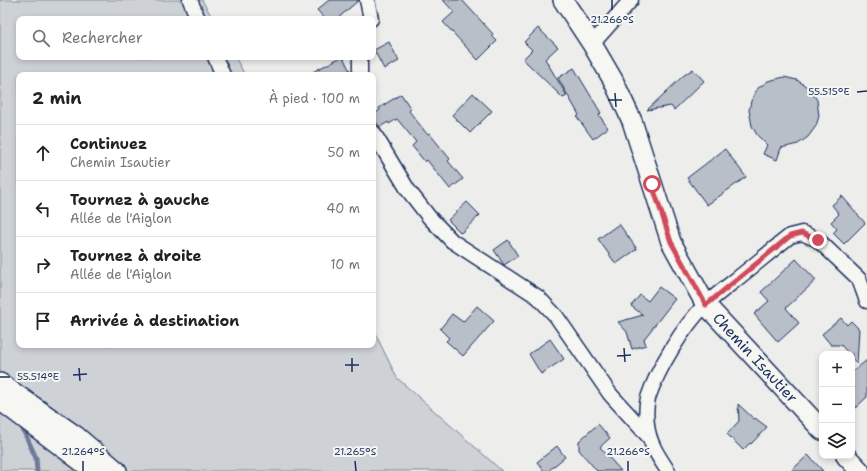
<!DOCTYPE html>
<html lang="fr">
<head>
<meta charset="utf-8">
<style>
	body { margin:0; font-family:"Shantell Sans",sans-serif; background:#f6f6f6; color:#222 }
	.controls { position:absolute; right:12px; bottom:12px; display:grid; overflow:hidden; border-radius:8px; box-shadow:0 2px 6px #0003 }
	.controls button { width:36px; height:36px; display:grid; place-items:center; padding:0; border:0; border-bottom:1px solid #e0e0e0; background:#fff; color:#222; font:20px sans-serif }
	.stop { position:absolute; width:12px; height:12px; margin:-9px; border:3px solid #d1495b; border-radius:50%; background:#fff }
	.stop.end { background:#d1495b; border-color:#fff; box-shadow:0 1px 4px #0008 }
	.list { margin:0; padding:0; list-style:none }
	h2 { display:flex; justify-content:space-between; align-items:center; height:52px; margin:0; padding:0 16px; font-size:17px }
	h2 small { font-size:13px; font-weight:400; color:#767676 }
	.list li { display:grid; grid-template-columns:26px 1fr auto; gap:12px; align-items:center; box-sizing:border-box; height:56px; padding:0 16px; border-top:1px solid #e0e0e0 }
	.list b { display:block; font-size:15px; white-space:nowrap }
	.list p { margin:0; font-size:13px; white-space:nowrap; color:#767676 }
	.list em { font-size:13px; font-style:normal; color:#767676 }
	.icon { flex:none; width:22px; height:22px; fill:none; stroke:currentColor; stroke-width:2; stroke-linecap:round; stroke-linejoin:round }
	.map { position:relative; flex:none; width:867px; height:471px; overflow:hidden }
	.search { position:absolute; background:#fff; box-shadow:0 2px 6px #0003; left:16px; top:16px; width:360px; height:44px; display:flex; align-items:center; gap:10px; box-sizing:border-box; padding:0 14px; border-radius:8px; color:#767676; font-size:15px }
	.panel { position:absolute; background:#fff; box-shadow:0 2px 6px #0003; left:16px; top:72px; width:360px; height:276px; border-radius:8px }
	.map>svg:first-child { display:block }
	.green { fill:#ced2d7; stroke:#74809a }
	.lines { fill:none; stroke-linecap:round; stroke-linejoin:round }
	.stream { stroke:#6e7a96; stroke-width:5 }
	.building { fill:#b9bfc8; stroke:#1b2f5e }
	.street-casing { stroke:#1b2f5e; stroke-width:17 }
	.secondary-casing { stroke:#1b2f5e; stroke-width:22 }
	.street { stroke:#f6f6f2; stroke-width:14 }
	.secondary { stroke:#f6f6f2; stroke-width:19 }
	.route { stroke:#d1495b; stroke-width:5 }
	.ticks { fill:none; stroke:#1b2f5e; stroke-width:1.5 }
	.labels { text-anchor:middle; stroke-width:4; stroke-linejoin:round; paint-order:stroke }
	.street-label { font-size:15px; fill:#1b2f5e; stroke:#f6f6f2 }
	.ticks-label { font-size:10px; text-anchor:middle; fill:#1b2f5e; stroke:#f6f6f2; stroke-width:4; stroke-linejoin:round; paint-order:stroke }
</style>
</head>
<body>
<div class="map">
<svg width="867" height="471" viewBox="0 0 867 471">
	<rect width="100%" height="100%" fill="#edeeec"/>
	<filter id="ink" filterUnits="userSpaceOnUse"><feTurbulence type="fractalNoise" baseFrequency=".025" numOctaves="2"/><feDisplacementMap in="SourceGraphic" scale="8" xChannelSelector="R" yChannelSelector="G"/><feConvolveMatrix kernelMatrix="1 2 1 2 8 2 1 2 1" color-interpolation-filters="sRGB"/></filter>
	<g filter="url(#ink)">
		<path class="green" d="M0,0h202l11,19h-194v38h216l10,18h-226v270h354v-16l24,49 105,93h-502z"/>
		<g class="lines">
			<path class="stream" d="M21,425l15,33 1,13"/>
		</g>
		<path class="building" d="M329,0h30l-22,19h-12l-8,-9z
			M443,0h19l31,34 -1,2 5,5 -19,19 -35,-38 11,-10z
			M538,28l20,19 -13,12 22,37 -4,2 -40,-39 9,-9 -8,-8z
			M389,42l10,19 -15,8 -10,-19z
			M341,57h2l9,18h-45z
			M574,68l27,45 -2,2 9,13 -15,11 -16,-22 2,-2 -21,-37z
			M693,69l11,12 -30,29 -3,-4 -24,4 36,-34z
			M784,77l13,3 13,9 7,11 2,16 -3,10 -8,11 -10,7 -17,4 -4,12 -14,-6 4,-9 -10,-10 -5,-9 -3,-16 2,-9 6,-12 11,-8z
			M473,93l19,18 -22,22 -18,-18z
			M401,94l10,15 -2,2 18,23 2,-1 21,26 -2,2 15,18 -13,10 -23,-29 -2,2 -13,-16 4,-4 -19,-23 -8,5 -1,-2 -8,5 -7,-9v-3l7,-5 -1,-2z
			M725,149l21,28 -39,28 -20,-27z
			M842,196l23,27 -21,21 -11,-11 4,-4 -6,-7 8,-8 -7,-9z
			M467,202l13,13 -19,18 -13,-13z
			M619,224l18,25 -21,15 -18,-25z
			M508,240l10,16 -14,9 -10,-15z
			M796,259l20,21 -30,28 13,15 -21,19 -24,-28 15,-13 -8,-9z
			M659,287l16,12 -31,40 2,6 -14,4 -5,-17 -9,-10 25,-7 -12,-9 9,-11 8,6z
			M477,306l17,15 -31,35 -17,-15 3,-3 -9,-9 12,-15 11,8z
			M841,318l6,7 4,-4 8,8 -2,35 -5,-6v-4h-3l-8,-9h-10l-9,-11z
			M550,339l14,20 -23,15 -12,-20z
			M867,360v37l-15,14v-39z
			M738,404l16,15 1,-1 12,9 -16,17 -1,-1 -7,7 -16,-16 12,-13z
			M598,424l12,14 -10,9 21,24h-24l-18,-21v-9z
			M557,446l8,11 -17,14h-4l-7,-9z
			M808,455l15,16h-32z"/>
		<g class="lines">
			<defs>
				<path id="street" d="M190,0l8,19
					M367,0l4,19
					M592,44l39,-44
					M215,57l8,18
					M360,75v-18
					M373,132l35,58 21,27 23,24 86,56 18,19 54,78 40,44
					M668,471c-10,-15 -19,-28 -21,-46 -1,-9 -1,-19 1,-27 10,-30 35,-71 57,-93 9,-8 19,-16 28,-23 19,-15 38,-31 57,-46l12,-3 16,7 41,39 8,22"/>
				<g id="secondary">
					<path id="s1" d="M563,0l29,44 21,36 19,41 39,121 35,63 116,125"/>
					<path d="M0,383l76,53 41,35"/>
					<path d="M0,400l94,71"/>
					<path d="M846,456l14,15"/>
				</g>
			</defs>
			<use href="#street" class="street-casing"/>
			<use href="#secondary" class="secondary-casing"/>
			<use href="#street" class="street"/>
			<use href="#secondary" class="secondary"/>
		</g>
	</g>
	<g class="lines" filter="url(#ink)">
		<path class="route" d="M652,184l19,58 35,63 84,-69 12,-3 16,7"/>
	</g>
	<path class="ticks" d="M612,0v10M857,92l10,-1M615,93l1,14M608,100h14M624,348l1,14M617,356l14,-1M352,358v14M345,365h14M79,368l1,13M73,375l14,-1M0,377h10M83,461v10M355,461l1,10M628,461v10"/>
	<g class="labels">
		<g class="street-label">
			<text dy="5" stroke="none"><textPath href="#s1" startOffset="411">Chemin Isautier</textPath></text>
		</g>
	</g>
	<g class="ticks-label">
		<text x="612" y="23">21.266°S</text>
		<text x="829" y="95">55.515°E</text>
		<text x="38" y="380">55.514°E</text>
		<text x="83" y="455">21.264°S</text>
		<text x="355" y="455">21.265°S</text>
		<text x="628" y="455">21.266°S</text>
	</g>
</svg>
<div class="controls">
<button>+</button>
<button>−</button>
<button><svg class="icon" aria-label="layers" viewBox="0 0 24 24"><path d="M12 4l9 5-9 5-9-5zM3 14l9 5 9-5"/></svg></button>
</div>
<div class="stop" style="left:652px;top:184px"></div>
<div class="stop end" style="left:818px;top:240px"></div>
<div class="search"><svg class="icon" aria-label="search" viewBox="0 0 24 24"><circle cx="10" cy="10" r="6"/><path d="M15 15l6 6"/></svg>Rechercher</div>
<section class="panel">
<h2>2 min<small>À pied · 100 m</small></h2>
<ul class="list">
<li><svg class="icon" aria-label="ahead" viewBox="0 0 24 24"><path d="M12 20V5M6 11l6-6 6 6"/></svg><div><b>Continuez</b><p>Chemin Isautier</p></div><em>50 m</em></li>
<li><svg class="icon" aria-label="left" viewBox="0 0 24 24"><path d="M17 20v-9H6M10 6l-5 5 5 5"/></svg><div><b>Tournez à gauche</b><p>Allée de l'Aiglon</p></div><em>40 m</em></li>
<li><svg class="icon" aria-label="right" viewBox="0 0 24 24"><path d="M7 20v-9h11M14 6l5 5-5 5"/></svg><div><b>Tournez à droite</b><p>Allée de l'Aiglon</p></div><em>10 m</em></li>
<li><svg class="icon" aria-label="arrive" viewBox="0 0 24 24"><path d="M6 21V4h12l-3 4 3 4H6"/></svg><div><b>Arrivée à destination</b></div></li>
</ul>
</section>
</div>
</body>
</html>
